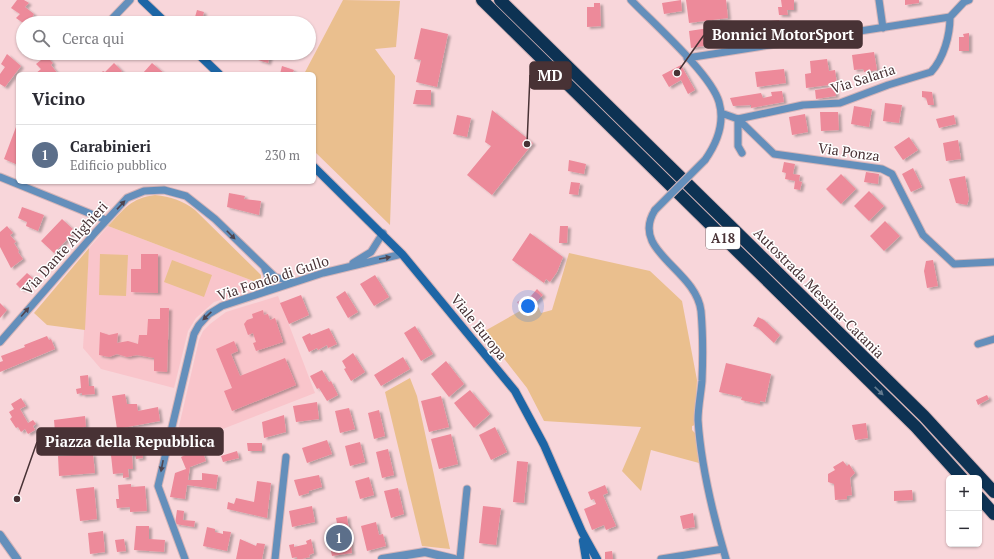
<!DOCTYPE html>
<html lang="it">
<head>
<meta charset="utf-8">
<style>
	body { margin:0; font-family:"PT Serif",serif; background:#f7f7f7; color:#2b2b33 }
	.controls { position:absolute; right:12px; bottom:12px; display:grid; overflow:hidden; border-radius:6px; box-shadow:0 1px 3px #0004 }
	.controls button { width:36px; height:36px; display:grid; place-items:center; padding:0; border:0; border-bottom:1px solid #e1e1e2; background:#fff; color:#2b2b33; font:20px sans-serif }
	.you { position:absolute; left:528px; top:306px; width:14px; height:14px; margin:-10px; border:3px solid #fff; border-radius:50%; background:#1a73e8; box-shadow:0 0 0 6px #1a73e833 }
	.badge { display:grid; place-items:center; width:26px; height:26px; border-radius:50%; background:#226d68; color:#fff; font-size:13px; font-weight:700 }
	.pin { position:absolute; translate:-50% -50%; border:2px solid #fff; box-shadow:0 1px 4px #0006 }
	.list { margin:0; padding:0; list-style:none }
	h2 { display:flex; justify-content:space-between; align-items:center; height:52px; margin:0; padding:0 16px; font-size:17px }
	h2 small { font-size:13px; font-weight:400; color:#7c7c81 }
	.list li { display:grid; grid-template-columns:26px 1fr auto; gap:12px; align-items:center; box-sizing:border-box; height:60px; padding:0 16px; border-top:1px solid #e1e1e2 }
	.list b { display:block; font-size:15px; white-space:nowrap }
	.list p { margin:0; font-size:13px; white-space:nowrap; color:#7c7c81 }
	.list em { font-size:13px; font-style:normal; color:#7c7c81 }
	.icon { flex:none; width:22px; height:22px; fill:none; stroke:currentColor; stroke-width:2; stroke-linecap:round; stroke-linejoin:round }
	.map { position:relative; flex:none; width:994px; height:559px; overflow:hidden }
	.search { position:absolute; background:#fff; box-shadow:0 1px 3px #0004; left:16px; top:16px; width:300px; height:44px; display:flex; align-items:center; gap:10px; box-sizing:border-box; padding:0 14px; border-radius:22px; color:#7c7c81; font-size:15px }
	.panel { position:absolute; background:#fff; box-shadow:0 1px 3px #0004; left:16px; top:72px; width:300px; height:112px; border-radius:6px }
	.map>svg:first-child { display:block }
	.built { fill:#f9c5cb }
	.green { fill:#eabf8e }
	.building { fill:#ed8a9a; filter:url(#shadow) }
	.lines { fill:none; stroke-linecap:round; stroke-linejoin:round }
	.minor-casing { stroke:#d5b5b9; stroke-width:9 }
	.tertiary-casing { stroke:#d5b5b9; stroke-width:10 }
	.secondary-casing { stroke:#d5b5b9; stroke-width:10 }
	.motorway-casing { stroke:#d5b5b9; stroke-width:14 }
	.minor { stroke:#648fbb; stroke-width:7 }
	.tertiary { stroke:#648fbb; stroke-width:8 }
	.secondary { stroke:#1d66a6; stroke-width:8 }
	.motorway { stroke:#0d3253; stroke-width:12 }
	.minor-bridge-casing { stroke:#d5b5b9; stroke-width:9; stroke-linecap:butt }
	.minor-bridge { stroke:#648fbb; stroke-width:7 }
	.oneway { fill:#4e4550 }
	.oneway2 { fill:#627a8f }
	.labels { text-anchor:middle; stroke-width:3; stroke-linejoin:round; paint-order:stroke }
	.shield { fill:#fff; stroke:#7f7072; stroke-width:1 }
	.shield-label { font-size:13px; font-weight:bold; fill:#483235 }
	.street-label { font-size:14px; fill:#483235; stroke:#fff }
	.leader { fill:none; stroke:#483235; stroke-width:1.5 }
	.callout-dot { fill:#483235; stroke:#fff; stroke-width:1.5 }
	.callout { fill:#483235; stroke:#483235; stroke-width:1.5 }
	.callout-label { font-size:15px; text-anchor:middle; font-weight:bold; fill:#fff }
</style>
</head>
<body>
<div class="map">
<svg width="994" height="559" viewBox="0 0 994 559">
	<defs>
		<filter id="shadow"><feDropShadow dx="3" dy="2" stdDeviation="1" flood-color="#0004"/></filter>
	</defs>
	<rect width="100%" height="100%" fill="#f8d6da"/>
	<path class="built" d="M108,226l153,58 -3,4 -44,14 -18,16 -8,13 -14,57 -73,-19 -18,-21 6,-100z
		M278,296l37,97 -141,55 25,-108 4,-9 7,-7 16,-12z"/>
	<path class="green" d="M343,0l57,1 -4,46 -21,2 20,27 -5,149 -76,-74v-77h-10z
		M155,195c16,2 27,5 40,15l66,65v9l-153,-58c16,-17 23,-28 47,-31z
		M89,248l-4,82 -38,-5 -13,-12z
		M569,253l81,18 32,30 15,79 -2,45 -3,1v4l3,3 4,30 -48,-13 -10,41 -19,-20 19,-44 -97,-6 -17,-33 -44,-56 53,-30 5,11 11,-3z
		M100,254l28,1 -2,41 -27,-1z
		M172,260l40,15 -8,22 -40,-15z
		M410,378l7,18 33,153 -28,-3 -37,-154z"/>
	<path class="building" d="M17,0h7l5,3 -4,4 9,7 -2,4 7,5h-16l-7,-5 4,-4 -9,-6z
		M681,0l1,11 -18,3 -2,-11z
		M686,0h40l2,18 -39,5z
		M781,0h13v10h-7l1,5h-9l-1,-8h4z
		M905,0h14v3l-14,2z
		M594,3h6l1,23 -14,1v-20h7z
		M197,10l7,2 -2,7 -7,-2z
		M779,20l1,9 -7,2 -2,-10z
		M728,25l2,17 -39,6 -2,-17z
		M421,28l27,6 -11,53 -21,-5 5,-22 -7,-1z
		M969,33v18h-10v-14h5l-1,-3z
		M874,52l3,18 -13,2 -1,-3 -9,1 -2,-15z
		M260,53h11l-3,10 -10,-3z
		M7,54l14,12 -16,21 -5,-3v-10l5,-7 -4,-3z
		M46,56l7,7 -2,2 7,9h-23l6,-5 -5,-5z
		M827,59l2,12 6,-1 2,14 -31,4 -1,-14 6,-1 -1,-12z
		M114,63l8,8 -2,3h-20l3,-3 2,1z
		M152,63l13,11h-20l-2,-1z
		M681,65l14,25 -7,4 -7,-14 -12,7 -7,-12z
		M282,66l12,4 -2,4h-12z
		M784,69l2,14 -29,4 -2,-15z
		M835,87l1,9 -20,3 -1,-9z
		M416,90h15v15l-18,-1z
		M782,91l2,11 -33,6v-3l-18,1 -3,-8 31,-5 2,5 9,-2 -1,-4z
		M922,91l10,1 2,13h-6l-2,-7 -4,-1z
		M885,103l17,2 -3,18 -16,-2z
		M854,106l18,3 -3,18 -18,-3z
		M492,110l41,33 -41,52 -25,-20 24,-29 -6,-4z
		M820,112h18l1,18 -18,1z
		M805,114l3,18 -16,3 -3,-18z
		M457,115l14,3 -4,19 -14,-3z
		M954,115l2,9 -17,4 -3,-9z
		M16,127h2v38l-14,-6z
		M909,137l9,13 -15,10 -9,-13z
		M958,140l3,19 -15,2 -3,-18z
		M569,160l17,4 -2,10 -16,-3z
		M784,162l11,2 -2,10 7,1 -1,6 3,1 -2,8 -6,-1 1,-8 -10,-2 1,-6 -4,-1z
		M913,168l9,19 -11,5 -9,-18z
		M866,172l13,2 -1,10 -14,-2z
		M841,174l15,15 -15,15 -15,-15z
		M965,176l4,23 -2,6 -11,-2 -7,-24z
		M571,182l9,1 -2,12 -9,-1z
		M869,191l15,15 -15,15 -15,-15z
		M229,193l16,3 -1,3 17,2 -2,14 -32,-8z
		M22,207l22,8 -6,16 -12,-5 1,-4 -9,-4z
		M62,219l13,12 -21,22 -13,-12z
		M885,221l15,15 -16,15 -14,-15z
		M7,226l6,7 -3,2 6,7 -2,1 5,8 -1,1 5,7 -12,9 -11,-21v-15z
		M560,226h8l-1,17h-8z
		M530,233l33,24 -6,15 -7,10 -4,-3 -2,4 -32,-23z
		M141,254h17v39l-27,-1v-23h10z
		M933,260l5,26 -11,2 -3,-17 2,-10z
		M27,273l7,6 -12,11 -6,-6z
		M375,275l14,22 -15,9 -14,-22z
		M537,289l6,6 -7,7 -14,8 -5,-8 14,-6z
		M345,291l13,21 -10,6 -12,-21z
		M301,295l8,20 -20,9 -9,-21z
		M0,303l7,7 -7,8z
		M160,308h9l-2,64 -13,-1v-13l-17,-3 -10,2 -10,-3 -8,3 -10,-2 1,-23 9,3 9,-2 -1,10 11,-2 10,3 1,-9h8l1,-16h12z
		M263,310l1,5 4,-1 2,6 5,-2 8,24 -27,9 -3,-8 3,-1 -3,-9 -5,2 -4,-11 3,-4 6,-2 -1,-4z
		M758,317l6,3 16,15 -6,8 -16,-15 -5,-2z
		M415,326l18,28 -12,7 -17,-28z
		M329,328l8,16 -9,4 -1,-3 -9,5 -1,-2 -8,4 -7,-15 8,-4 1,2z
		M47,336l2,4 2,-1 4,10 -55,23v-10l3,-1 -2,-5 24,-9 -1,-2z
		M234,341l4,10 -7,3 9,22 45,-18 11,27 -64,26 -8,-20 8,-3 -16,-39z
		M353,353l12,19 -14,9 -7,-12 2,-1 -4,-7z
		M403,357l7,12 -29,17 -7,-11z
		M446,361l18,23 -15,13 -18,-23z
		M726,363l45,11 -6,28 -5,-1v3l-19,-4 1,-3 -23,-5z
		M322,370l7,12 2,-1 7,14 -11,6 -8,-13 -2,1 -7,-13z
		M88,375l1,11h5l1,8 -13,1v-2l-5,1 -1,-5 5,-1 -1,-12z
		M470,390l20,24 -16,14 -20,-25z
		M125,394l2,10h10l1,7 20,-4 2,14 -43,8 -5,-33z
		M987,395l2,4 -11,6 -2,-5z
		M441,396l8,31 -20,5 -8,-31z
		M21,398l5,8 -6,3 8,14 5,-3 3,4 -3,2 2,4 -7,4 -3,-5 -4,3 -3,-5 -2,1 -6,-9 2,-2 -3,-5 5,-3 -3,-5z
		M317,402l2,17 -23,3 -3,-16z
		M349,408l6,21 -15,4 -5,-22z
		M379,410l6,26 -11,3 -6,-26z
		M284,415l2,17 -22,6 -2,-16z
		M85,416l1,11h-3l1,7 -15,2v4l-8,1 -1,-10 -5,1 -1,-12z
		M866,423l2,15 -13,2 -3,-15z
		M495,427l12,25 -16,8 -12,-25z
		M451,434l7,30 -19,5 -8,-30z
		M202,438l5,10 -5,2 4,11 -16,6 -2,13h14v-7l16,2 -2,14 -29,-4 -2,14 -15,-2 5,-24 11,-4 -5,-12 4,-2 -2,-4 6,-2 -3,-5z
		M327,440l5,14 -25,9 -5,-15z
		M360,442l5,20 -15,4 -5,-20z
		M247,443h15v8h-14z
		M142,445l1,13 -7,1v-4h-4l1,14h-5l1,8 -6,1v-5l-10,1 -2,-19h-2l-1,-7z
		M388,449l6,26 -12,3 -6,-26z
		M237,451l2,7 -16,4 -2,-6z
		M93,454l2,19 -36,3 -1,-20z
		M517,461l11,1 -4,41 -11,-1z
		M843,461l4,5 2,-2 6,9 -5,5 2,17 -5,1v3l-12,1 -1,-16 -6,-2v-8l7,-4 -2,-3z
		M319,475l3,12 -13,4v2l-10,3 -5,-16z
		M369,477l5,18 -14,4 -5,-18z
		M257,481l14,2 -4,35 -40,-9 1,-7 6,2 2,-6 18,4z
		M131,484v3l14,-1 2,25 -17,1v-5l-13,1 -1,-9h3l-1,-14z
		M605,485l3,8 -5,2 13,31 -10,4 -2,-5 -12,5 -8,-21 12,-5 -2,-5 -3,1 -3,-8z
		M94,487l3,32 -17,2 -4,-32z
		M398,488l6,26 -13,4 -7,-27z
		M912,490l1,10 -19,1v-10z
		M312,506l3,16 -23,5 -3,-16z
		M483,506l18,2 -5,37 -17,-2z
		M177,510l7,1 -1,9 12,1 -1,6 -19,-3z
		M693,513l2,14 -12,2 -3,-13z
		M347,516l5,37 -20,3 -3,-14 11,-2 -4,-22z
		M376,522l3,13 4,-1 3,12 -19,5 -6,-25z
		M136,526h13v13l16,1 -1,12 -30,-2z
		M207,527l8,2v3l8,2v-3l8,1 -4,19 -24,-5z
		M103,531l2,21 -15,2 -2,-21z
		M124,539l2,12 -9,1 -2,-12z
		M240,539l16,7 1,-3 8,1 -3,15h-26z
		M311,539l3,14 -5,2 1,2 -8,2h-5v-2l-5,1 -3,-13 5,-1v3l13,-3 -1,-3z
		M612,551l1,8h-8v-7z"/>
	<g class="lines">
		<defs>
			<path id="minor" d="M631,0c22,23 80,74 88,102 6,21 -2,41 -14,58
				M879,0l4,28
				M950,17l14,-15 5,-2
				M108,23l22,-23
				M687,58l263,-41
				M721,113l17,6 65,-14 37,-2 48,-18 43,-13c13,-14 19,-37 19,-55
				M738,119l36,35 108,15 10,5 31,61 31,29 40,-2
				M738,119v27l4,7
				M0,177l106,43
				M655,210c-26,41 41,59 46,101 2,23 2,47 1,70 -1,12 -4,26 -4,39 3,46 15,95 28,139
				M353,263l18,-11 12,-19
				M265,269l4,10 -2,12
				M0,342l93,-107 34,-37 17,-7 20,-1 22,6 29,23 60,58 18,5
				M978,344l16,-5
				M185,559l-27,-73 36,-152 5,-9 10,-11 13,-8 101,-33 79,-19
				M275,559l11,-102
				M460,559l7,-70
				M661,559l62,-10"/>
			<path id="tertiary" d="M0,535l17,24
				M382,559l43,-7 29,7"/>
			<path id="secondary" d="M142,0l24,23
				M197,53l22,21
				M314,167l88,87 113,137 29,54 38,87 15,27
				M583,541l3,18"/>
			<path id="motorway" d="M482,0l434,427 46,51
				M500,0l424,416 70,76
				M979,497l15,17"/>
		</defs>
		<use href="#minor" class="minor-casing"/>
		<use href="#tertiary" class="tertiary-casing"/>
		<use href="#secondary" class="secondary-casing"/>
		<use href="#motorway" class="motorway-casing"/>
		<use href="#minor" class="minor"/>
		<use href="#tertiary" class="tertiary"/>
		<use href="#secondary" class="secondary"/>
		<use href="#motorway" class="motorway"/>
		<defs>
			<path id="minor-bridge" d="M655,210l50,-50"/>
		</defs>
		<use href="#minor-bridge" class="minor-bridge-casing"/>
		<use href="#minor-bridge" class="minor-bridge"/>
	</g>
	<defs><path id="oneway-solid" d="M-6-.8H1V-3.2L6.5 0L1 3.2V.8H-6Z"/></defs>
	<g class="oneway">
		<use href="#oneway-solid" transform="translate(121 205) rotate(-47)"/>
		<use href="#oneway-solid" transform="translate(231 235) rotate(45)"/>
		<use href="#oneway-solid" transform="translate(385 258) rotate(-10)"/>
		<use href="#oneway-solid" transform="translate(25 312) rotate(-49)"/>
		<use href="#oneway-solid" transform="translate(207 316) rotate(137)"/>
		<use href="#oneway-solid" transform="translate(162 466) rotate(101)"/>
	</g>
	<use class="oneway2" href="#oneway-solid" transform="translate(879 391) rotate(44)"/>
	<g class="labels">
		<rect class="shield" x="706" y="227" width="34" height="22" rx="3"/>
		<g class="shield-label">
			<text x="723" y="243">A18</text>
		</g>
		<g class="street-label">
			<text transform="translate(863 79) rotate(-18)" y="5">Via Salaria</text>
			<text transform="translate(849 152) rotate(8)" y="5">Via Ponza</text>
			<text transform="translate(65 248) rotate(-48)" y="5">Via Dante Alighieri</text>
			<text transform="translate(273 278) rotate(-18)" y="5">Via Fondo di Gullo</text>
			<text transform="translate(819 293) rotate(45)" y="5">Autostrada Messina-Catania</text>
			<text transform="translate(479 327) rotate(51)" y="5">Viale Europa</text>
		</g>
	</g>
	<path class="leader" d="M677 73L704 35M527 144L530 75M17 499L37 442"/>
	<g class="callout-dot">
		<circle cx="677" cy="73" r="4"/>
		<circle cx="527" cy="144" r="4"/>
		<circle cx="17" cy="499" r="4"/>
	</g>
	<g class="callout">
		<rect x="704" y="21" width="158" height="27" rx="4"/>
		<rect x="530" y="62" width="41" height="27" rx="4"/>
		<rect x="37" y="428" width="186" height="27" rx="4"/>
	</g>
	<g class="callout-label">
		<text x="783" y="40">Bonnici MotorSport</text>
		<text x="550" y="81">MD</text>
		<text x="130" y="447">Piazza della Repubblica</text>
	</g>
</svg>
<div class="controls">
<button>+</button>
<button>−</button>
</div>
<div class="you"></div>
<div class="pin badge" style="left:339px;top:538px;background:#5c6f8a">1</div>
<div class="search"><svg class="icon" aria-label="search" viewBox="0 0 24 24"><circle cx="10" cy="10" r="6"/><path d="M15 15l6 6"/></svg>Cerca qui</div>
<section class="panel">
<h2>Vicino<small></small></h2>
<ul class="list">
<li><span class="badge" style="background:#5c6f8a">1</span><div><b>Carabinieri</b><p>Edificio pubblico</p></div><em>230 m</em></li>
</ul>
</section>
</div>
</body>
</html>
